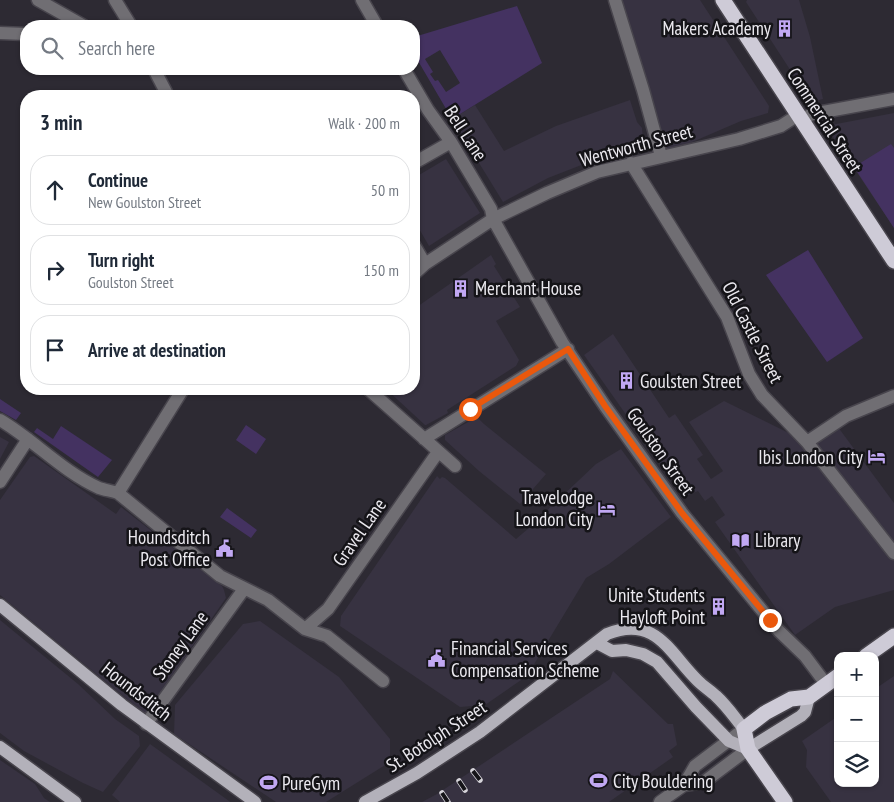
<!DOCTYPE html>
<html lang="en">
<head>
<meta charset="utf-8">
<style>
	body { margin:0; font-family:"PT Sans Narrow",sans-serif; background:#f2f2f3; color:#1f2937 }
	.controls { position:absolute; right:15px; bottom:15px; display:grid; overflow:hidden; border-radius:10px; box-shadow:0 1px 4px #0004 }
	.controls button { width:45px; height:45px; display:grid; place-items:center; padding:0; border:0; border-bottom:1px solid #e0e1e3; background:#fff; color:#1f2937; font:25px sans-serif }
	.stop { position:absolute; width:15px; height:15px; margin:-11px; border:4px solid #ea580c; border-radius:50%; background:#fff }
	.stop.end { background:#ea580c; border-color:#fff; box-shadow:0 1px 5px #0008 }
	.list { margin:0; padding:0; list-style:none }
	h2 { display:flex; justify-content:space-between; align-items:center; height:65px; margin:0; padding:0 20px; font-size:21px }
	h2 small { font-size:16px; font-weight:400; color:#747a83 }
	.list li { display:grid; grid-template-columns:32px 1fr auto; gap:15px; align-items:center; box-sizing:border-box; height:70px; margin:0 10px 10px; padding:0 10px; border:1px solid #e0e1e3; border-radius:20px }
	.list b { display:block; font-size:19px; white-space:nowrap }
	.list p { margin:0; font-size:16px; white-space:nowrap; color:#747a83 }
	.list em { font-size:16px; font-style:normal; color:#747a83 }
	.icon { flex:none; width:28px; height:28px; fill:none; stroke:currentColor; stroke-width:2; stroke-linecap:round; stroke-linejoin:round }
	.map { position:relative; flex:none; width:894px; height:802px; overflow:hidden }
	.search { position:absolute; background:#fff; box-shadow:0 1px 4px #0004; left:20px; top:20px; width:400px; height:55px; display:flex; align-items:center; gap:12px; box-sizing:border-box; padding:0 18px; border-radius:20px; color:#747a83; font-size:19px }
	.panel { position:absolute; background:#fff; box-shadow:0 1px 4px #0004; left:20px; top:90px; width:400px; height:305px; border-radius:20px }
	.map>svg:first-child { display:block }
	.built { fill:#373241 }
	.green { fill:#443261; fill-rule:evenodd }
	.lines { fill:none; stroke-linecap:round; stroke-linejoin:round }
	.minor-casing { stroke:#48454d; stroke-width:15 }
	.major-casing { stroke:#48454d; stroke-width:15 }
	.highway-casing { stroke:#48454d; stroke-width:18 }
	.minor { stroke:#706e73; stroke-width:12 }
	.major { stroke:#b3b1ba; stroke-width:12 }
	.highway { stroke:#cecbd7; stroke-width:15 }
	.rail-casing { stroke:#d6d4da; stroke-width:5.5 }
	.rail { stroke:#151418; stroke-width:4; stroke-dasharray:11; stroke-linecap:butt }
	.route { stroke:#ea580c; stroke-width:6 }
	.labels { text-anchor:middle; stroke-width:5; stroke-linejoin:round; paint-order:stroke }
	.poi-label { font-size:19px; fill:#ebe9ef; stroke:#151418; text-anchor:start }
	.street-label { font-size:19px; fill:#ebe9ef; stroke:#151418 }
</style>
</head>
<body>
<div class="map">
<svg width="894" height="802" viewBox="0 0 894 802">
	<rect width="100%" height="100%" fill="#2d2a33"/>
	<path class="built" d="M617,0h83l69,106 -1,7 -27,8 -72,31 -8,-8z
		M747,0h52l11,37 13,62 -12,3 -65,-100z
		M630,100l7,22 5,6 1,13 -95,37 -45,24 -51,-83 23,-14 29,46 52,-25z
		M894,113v115l-66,-99 3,-4z
		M446,159l34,54 -51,33 -15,-26v-42z
		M491,255l5,9 -2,2 26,41 -24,14 23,39 -3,6 -69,44 1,3 -22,12h-1l-39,-36h28v-80z
		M613,334l56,84 6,-4 28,41 -6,4 14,20 12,-8 -34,-49 35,-21 83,41 28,-19 59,80v87l-59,17 -40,28 -80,-113 10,-7 -13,-19 -7,5 -7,-10 -10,4 -14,-20 -4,2 -86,-122z
		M477,417l7,7 62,50 -26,30 -41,-33 -34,-31v-5z
		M0,437l9,5 -9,17z
		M621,449l50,68 -62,47 -23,14 -59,98 -42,29 -25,2 -120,-81 1,-10 96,-140 3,3 2,-2 3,1 71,61 26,-22 16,-19 1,1 37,-35z
		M34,456l82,58 5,-7 101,79 2,4 2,8 -81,116 -145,-119v-95l30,-43z
		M0,620l78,64 37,35 24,17 1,10 -37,46 -20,-9 -59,-32 -24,-18z
		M260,621l79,56 51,62v23l-64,40h-50l-102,-68 1,-29 68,-81z
		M613,671l55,53h5l4,21 -8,6 4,6 -64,45h-187l15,-8 173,-115z
		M894,676v126h-63l-25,-35 1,-17 -5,-9 36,-25v67h37v-94z
		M150,744l79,57 1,1h-110l-8,-7z
		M0,760l35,24 9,14 6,4h-50z"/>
	<path class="green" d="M517,6l25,57 -90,56 -38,-65v-17zM440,50l20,33 -14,9 -8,-12 -3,1 -5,-7 3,-2 -8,-13z
		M891,144l3,4v80l-40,-61z
		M808,250l55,88 -36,24 -61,-87z
		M0,399l21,14 -5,7 -16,-9z
		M246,425l20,14 -10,15 -20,-14z
		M61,426l51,34 -14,17 -64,-45 3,-4 16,11z
		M227,508l30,22 -6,8 -31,-21z"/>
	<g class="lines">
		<defs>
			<path id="minor" d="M38,0l46,26
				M115,0l16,26
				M362,0l15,26
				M615,0l28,90 18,66
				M0,33l26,1
				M154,69l14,27
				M404,69l24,41 23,32 40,67 2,10 69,123 43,64 77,107 97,118 26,25 21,28
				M801,120l11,-6 82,-15
				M414,163l37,-21
				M631,163l96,154 22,57 13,21 45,47 87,111
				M414,245l11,19
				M414,274l11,-10 68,-45 54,-26 50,-21 142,-33 42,-13 17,-11
				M368,389l87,77
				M0,420c34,20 63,52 99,68 6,2 13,3 19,5l102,83 48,24 37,29 22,7 56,45
				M424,439l144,-90
				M807,442l39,-26 48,-20
				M0,482l28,-43
				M118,493l65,-104
				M305,629l23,-20 110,-157
				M146,724l98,-135
				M684,785l20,-3 44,-33
				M660,802l24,-17 11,-19 49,-37"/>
			<path id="major" d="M0,605l122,100 133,97
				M597,643l15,8 14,-1 17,4 14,8 39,45 33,34 19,8 53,-33 4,-4 4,-15
				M0,747l75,55
				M365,802l52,-29 63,-41 127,-98c49,-20 63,20 91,47 6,6 13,10 18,15 11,10 19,22 28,33"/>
			<path id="highway" d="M723,0l171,261
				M866,656l28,-20
				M785,802l-37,-53 -4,-20 21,-16 26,-14 18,-2 29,-21"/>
		</defs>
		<use href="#minor" class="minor-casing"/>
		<use href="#major" class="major-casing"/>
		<use href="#highway" class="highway-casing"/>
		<use href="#minor" class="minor"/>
		<use href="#major" class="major"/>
		<use href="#highway" class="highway"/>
		<defs>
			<path id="rail" d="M473,771l7,9
				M459,781l6,9
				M442,793l6,9"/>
		</defs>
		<use href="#rail" class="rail-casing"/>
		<use href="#rail" class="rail"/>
	</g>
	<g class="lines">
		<path class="route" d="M470,409l98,-60 37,57 77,107 88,107"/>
	</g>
	<defs>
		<symbol id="building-bare" viewBox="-9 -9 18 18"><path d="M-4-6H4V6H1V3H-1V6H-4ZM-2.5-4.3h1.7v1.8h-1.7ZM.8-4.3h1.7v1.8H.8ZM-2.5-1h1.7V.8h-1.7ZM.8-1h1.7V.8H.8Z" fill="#c1a8f3" stroke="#151418" stroke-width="2.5" paint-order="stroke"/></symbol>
		<symbol id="hotel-bare" viewBox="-9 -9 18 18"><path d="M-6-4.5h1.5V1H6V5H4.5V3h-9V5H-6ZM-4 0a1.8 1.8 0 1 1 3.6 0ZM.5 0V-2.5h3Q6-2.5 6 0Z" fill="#c1a8f3" stroke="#151418" stroke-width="2.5" paint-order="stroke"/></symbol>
		<symbol id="library-bare" viewBox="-9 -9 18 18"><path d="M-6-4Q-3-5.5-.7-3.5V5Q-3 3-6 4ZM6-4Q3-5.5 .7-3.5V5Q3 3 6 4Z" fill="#c1a8f3" stroke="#151418" stroke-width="2.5" paint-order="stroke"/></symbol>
		<symbol id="civic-bare" viewBox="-9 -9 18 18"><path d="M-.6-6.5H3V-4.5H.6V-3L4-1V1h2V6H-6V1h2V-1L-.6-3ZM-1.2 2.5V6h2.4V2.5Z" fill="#c1a8f3" stroke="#151418" stroke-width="2.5" paint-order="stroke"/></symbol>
		<symbol id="stadium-bare" viewBox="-9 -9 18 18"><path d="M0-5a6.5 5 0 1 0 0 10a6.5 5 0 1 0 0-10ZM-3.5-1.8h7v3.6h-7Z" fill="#c1a8f3" stroke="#151418" stroke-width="2.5" paint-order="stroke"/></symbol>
	</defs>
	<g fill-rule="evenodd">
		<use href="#building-bare" x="772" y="16" width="25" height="25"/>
		<use href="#building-bare" x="448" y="276" width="25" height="25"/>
		<use href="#building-bare" x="614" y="368" width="25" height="25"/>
		<use href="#hotel-bare" x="864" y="444" width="25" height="25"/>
		<use href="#hotel-bare" x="594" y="496" width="25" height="25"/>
		<use href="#library-bare" x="728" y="528" width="25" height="25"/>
		<use href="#civic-bare" x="212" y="536" width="25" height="25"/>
		<use href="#building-bare" x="706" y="594" width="25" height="25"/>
		<use href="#civic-bare" x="424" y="646" width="25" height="25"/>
		<use href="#stadium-bare" x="586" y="768" width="25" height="25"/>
		<use href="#stadium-bare" x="256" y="770" width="25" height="25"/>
	</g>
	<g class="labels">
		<g class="poi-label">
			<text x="771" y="35" text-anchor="end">Makers Academy</text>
			<text x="475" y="295">Merchant House</text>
			<text x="640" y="388">Goulsten Street</text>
			<text x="863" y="464" text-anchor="end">Ibis London City</text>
			<text x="593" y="504" text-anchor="end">Travelodge<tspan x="593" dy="22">London City</tspan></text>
			<text x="210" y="544" text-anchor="end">Houndsditch<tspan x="210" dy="22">Post Office</tspan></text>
			<text x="755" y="547">Library</text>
			<text x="705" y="602" text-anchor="end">Unite Students<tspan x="705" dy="22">Hayloft Point</tspan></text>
			<text x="451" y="655">Financial Services<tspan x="451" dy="22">Compensation Scheme</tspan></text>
			<text x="613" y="788">City Bouldering</text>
			<text x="282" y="790">PureGym</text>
		</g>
		<g class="street-label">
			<text transform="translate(825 120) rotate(57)" y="7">Commercial Street</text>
			<text transform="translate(466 133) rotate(57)" y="7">Bell Lane</text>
			<text transform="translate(636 145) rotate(-15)" y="7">Wentworth Street</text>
			<text transform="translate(753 332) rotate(63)" y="7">Old Castle Street</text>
			<text transform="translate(661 451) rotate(55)" y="7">Goulston Street</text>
			<text transform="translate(359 532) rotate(-55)" y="7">Gravel Lane</text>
			<text transform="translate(180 645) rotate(-54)" y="7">Stoney Lane</text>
			<text transform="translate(137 691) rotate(38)" y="7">Houndsditch</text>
			<text transform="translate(436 736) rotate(-33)" y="7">St. Botolph Street</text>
		</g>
	</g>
</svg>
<div class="controls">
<button>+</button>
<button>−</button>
<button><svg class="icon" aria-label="layers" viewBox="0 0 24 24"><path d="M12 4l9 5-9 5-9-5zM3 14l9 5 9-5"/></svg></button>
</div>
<div class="stop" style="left:470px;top:409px"></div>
<div class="stop end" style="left:770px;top:620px"></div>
<div class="search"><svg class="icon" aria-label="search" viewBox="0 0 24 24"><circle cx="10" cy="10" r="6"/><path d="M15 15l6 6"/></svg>Search here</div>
<section class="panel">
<h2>3 min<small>Walk · 200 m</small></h2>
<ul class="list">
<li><svg class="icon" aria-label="ahead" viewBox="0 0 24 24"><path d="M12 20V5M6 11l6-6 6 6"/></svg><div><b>Continue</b><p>New Goulston Street</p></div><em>50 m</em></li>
<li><svg class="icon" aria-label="right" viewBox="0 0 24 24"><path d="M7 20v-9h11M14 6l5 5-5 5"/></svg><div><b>Turn right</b><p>Goulston Street</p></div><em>150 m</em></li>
<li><svg class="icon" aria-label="arrive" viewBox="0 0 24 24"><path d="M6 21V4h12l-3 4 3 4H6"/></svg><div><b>Arrive at destination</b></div></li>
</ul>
</section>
</div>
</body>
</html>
